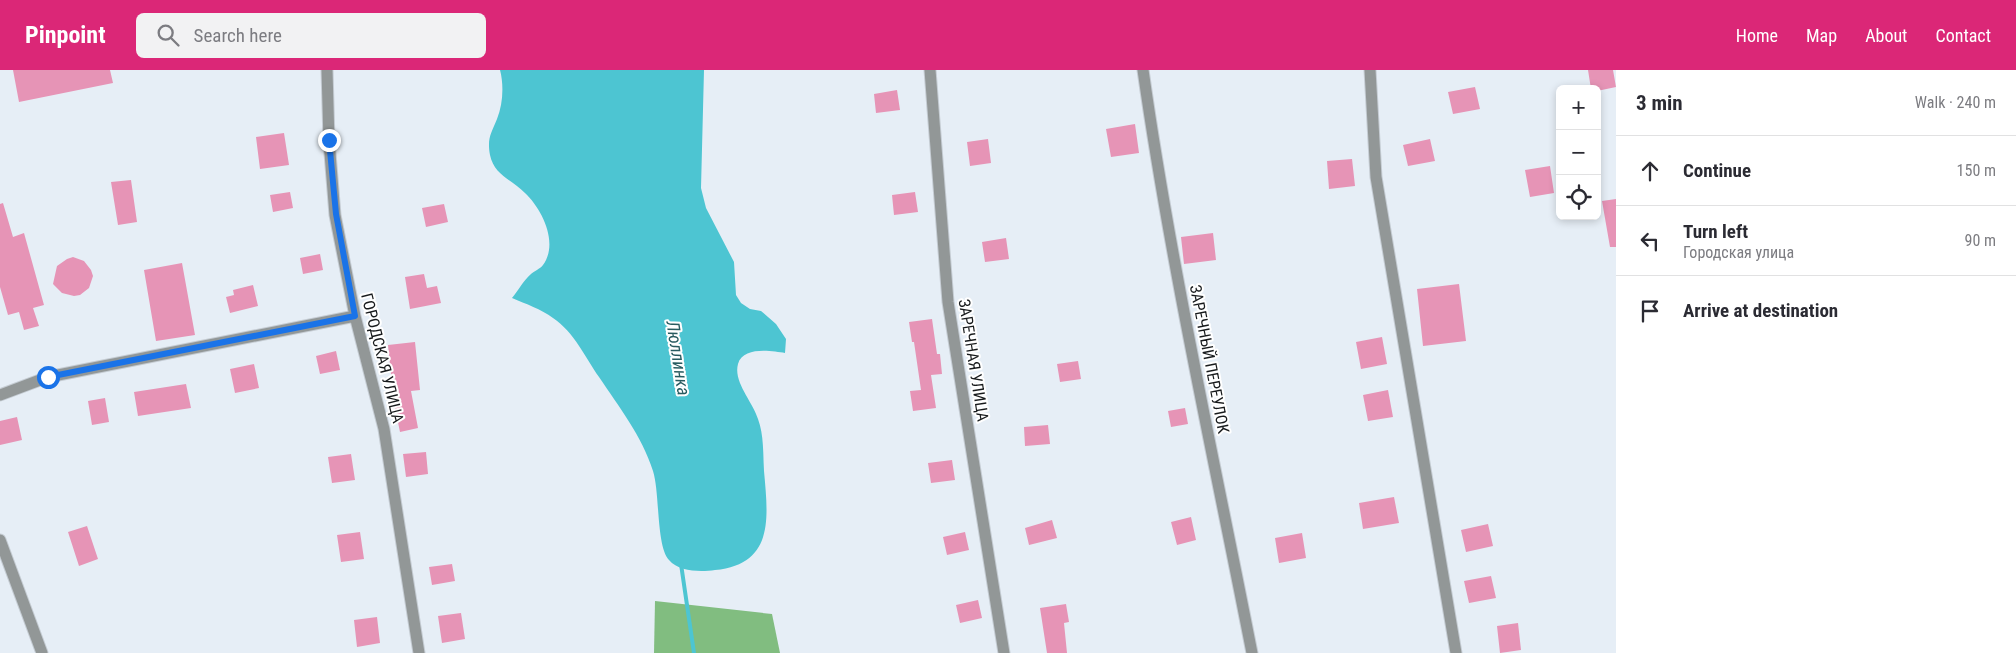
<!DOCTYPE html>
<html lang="en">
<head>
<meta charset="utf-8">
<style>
	body { margin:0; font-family:"Roboto Condensed",sans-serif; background:#f2f2f3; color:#2b2b33 }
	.controls { position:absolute; right:15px; top:15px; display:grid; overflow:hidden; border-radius:8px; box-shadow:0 2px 8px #0003 }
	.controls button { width:45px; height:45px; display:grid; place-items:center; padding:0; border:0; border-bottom:1px solid #e1e1e2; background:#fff; color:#2b2b33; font:25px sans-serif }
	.stop { position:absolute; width:15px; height:15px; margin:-11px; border:4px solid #1a73e8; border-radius:50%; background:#fff }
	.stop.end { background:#1a73e8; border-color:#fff; box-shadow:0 1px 5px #0008 }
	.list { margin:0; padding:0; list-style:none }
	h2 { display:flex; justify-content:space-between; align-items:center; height:65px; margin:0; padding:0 20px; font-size:21px }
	h2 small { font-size:16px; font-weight:400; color:#7c7c81 }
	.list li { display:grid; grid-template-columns:32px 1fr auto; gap:15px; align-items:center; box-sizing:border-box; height:70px; padding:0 20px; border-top:1px solid #e1e1e2 }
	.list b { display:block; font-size:19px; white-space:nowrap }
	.list p { margin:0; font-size:16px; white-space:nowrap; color:#7c7c81 }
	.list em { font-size:16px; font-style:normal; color:#7c7c81 }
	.icon { flex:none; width:28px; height:28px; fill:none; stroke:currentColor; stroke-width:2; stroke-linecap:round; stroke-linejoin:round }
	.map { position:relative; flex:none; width:1616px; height:583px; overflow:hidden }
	header { display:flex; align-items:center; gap:30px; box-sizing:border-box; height:70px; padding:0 25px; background:#db2777; color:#fff }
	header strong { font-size:24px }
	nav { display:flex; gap:28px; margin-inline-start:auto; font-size:18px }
	.search { width:350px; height:45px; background:#f2f2f3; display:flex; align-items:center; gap:12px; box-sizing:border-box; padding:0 18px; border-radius:8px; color:#7c7c81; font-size:19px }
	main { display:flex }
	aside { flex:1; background:#fff }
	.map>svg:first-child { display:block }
	.forest { fill:#81bd80 }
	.water { fill:#4dc5d2 }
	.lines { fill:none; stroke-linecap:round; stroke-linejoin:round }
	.stream { stroke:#4dc5d2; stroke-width:4 }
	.building { fill:#e694b6 }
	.minor-casing { stroke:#c5ccd3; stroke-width:13 }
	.minor { stroke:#929797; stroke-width:11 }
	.route { stroke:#1a73e8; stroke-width:6 }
	.labels { text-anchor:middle; stroke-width:4; stroke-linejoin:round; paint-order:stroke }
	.street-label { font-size:16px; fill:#171a1c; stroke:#fff }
	.water-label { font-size:18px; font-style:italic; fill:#285b60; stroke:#fff }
</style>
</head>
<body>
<header>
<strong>Pinpoint</strong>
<div class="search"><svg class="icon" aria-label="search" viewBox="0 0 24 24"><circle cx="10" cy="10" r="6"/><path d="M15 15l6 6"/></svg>Search here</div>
<nav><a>Home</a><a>Map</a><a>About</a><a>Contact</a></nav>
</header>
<main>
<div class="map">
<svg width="1616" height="583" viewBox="0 0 1616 583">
	<rect width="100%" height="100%" fill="#e6eef6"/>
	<path class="forest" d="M655,531l117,13 8,39h-126z"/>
	<path class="water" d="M500,0h204l-3,118 5,20 28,54 2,33 5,8 9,6 11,2 15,13 10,15 -1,14c-13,-2 -42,-7 -47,11 -5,18 15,38 20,55 6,16 5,35 6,52 4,46 11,93 -49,99 -14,2 -36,2 -46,-10 -13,-14 -9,-67 -16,-89 -11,-35 -34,-64 -54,-94 -14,-20 -25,-45 -46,-59 -12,-9 -27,-14 -41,-20 6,-7 11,-17 19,-24 3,-3 9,-5 12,-9 16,-22 -1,-56 -18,-72 -13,-13 -31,-18 -35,-38 -3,-17 1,-21 7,-36 6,-15 7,-34 3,-49z"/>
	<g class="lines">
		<path class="stream" d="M681,494l13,89"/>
	</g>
	<path class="building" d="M13,0h97l3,13 -94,19z
		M1588,0h25l3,17 -19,4v-2h-6z
		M1475,17l5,22 -27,5 -5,-22z
		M897,20l3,20 -24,3 -2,-19z
		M1135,54l4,29 -28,4 -5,-28z
		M284,63l5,32 -29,4 -4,-32z
		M988,69l3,24 -21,3 -3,-24z
		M1430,69l5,22 -27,5 -5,-21z
		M1352,89l3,27 -26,3 -2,-28z
		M1550,96l4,27 -24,4 -5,-27z
		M131,110l6,42 -19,3 -7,-43z
		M290,122l3,16 -20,4 -3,-17z
		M915,122l3,20 -24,3 -2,-20z
		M1616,129v48h-6l-8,-46z
		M3,133l10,34 11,-4 20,72 -11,3 6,18 -15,4 -5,-18 -11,3 -8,-28v-83z
		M444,134l4,18 -22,5 -4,-19z
		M1213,163l3,27 -32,4 -3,-27z
		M1006,168l3,21 -24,3 -3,-20z
		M320,184l3,16 -20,4 -3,-16z
		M73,187l11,4 7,9 2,6 -4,12 -9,7 -6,1 -12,-3 -9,-9 4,-18 10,-7z
		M182,193l13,72 -39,6 -12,-71z
		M424,204l3,14 10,-2 4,17 -31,6 -5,-32z
		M1459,214l7,57 -43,5 -6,-57z
		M253,215l5,21 -28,7 -4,-16 8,-2 -1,-5z
		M932,249l5,35h3l2,20 -11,1 5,33 -23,3 -3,-20 11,-1 -7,-48h-2l-3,-20z
		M1382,267l5,27 -26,5 -5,-27z
		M415,272l5,48 -9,1 7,37 -18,4 -6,-29 -6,-58z
		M336,281l4,19 -20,4 -4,-18z
		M1078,291l3,18 -21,3 -3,-18z
		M254,294l5,24 -24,5 -5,-24z
		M186,314l5,24 -53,8 -4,-24z
		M1388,320l5,27 -25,4 -5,-26z
		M105,328l4,24 -17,3 -4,-24z
		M1185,338l3,16 -17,3 -3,-16z
		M17,347l5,23 -22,5v-24z
		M1048,355l2,19 -25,2 -1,-19z
		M426,382l2,22 -22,3 -3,-23z
		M351,384l4,26 -23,3 -4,-26z
		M952,390l3,20 -24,3 -3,-20z
		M1394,427l5,26 -36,6 -4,-26z
		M1191,447l5,23 -19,5 -6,-23z
		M1052,450l5,18 -28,7 -4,-17z
		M1488,454l5,22 -27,6 -5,-22z
		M87,456l11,33 -19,7 -11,-34z
		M360,462l4,27 -23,3 -4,-27z
		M965,462l4,18 -22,5 -4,-18z
		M1302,463l4,25 -27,5 -4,-25z
		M452,494l3,17 -23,4 -3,-18z
		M1491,506l5,22 -27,5 -5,-22z
		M978,530l4,18 -22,5 -4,-18z
		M1066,534l3,18 -5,1 3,30h-20l-7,-45z
		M461,543l4,26 -23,4 -4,-27z
		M377,547l3,26 -23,4 -3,-27z
		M1518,553l3,27 -21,3 -3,-27z"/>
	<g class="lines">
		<defs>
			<path id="minor" d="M327,0l2,71 6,74 20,101 29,113 35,224
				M930,0l18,232 56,351
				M1143,0c28,196 71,389 109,583
				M1370,0l6,107 80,476
				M0,325l48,-18 307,-61
				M0,470l42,113"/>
		</defs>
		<use href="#minor" class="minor-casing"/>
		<use href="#minor" class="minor"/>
	</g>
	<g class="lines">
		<path class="route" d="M48,307l307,-61 -19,-102 -7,-74"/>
	</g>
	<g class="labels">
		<g class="street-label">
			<text transform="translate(383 288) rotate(76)" y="6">ГОРОДСКАЯ УЛИЦА</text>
			<text transform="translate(1210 289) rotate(79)" y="6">ЗАРЕЧНЫЙ ПЕРЕУЛОК</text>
			<text transform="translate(974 290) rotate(81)" y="6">ЗАРЕЧНАЯ УЛИЦА</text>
		</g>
		<g class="water-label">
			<text transform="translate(678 288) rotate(81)" y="6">Люллинка</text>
		</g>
	</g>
</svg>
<div class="controls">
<button>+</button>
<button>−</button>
<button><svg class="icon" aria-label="locate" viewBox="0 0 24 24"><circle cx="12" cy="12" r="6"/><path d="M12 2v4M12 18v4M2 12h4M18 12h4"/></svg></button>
</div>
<div class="stop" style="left:48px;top:307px"></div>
<div class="stop end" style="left:329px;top:70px"></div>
</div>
<aside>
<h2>3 min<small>Walk · 240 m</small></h2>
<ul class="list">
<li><svg class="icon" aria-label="ahead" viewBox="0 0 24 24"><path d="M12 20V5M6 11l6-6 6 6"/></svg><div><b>Continue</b></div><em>150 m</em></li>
<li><svg class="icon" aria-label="left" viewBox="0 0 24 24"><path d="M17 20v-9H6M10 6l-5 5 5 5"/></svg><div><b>Turn left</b><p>Городская улица</p></div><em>90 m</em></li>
<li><svg class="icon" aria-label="arrive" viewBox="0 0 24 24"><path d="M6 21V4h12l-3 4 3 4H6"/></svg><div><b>Arrive at destination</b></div></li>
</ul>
</aside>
</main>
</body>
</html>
